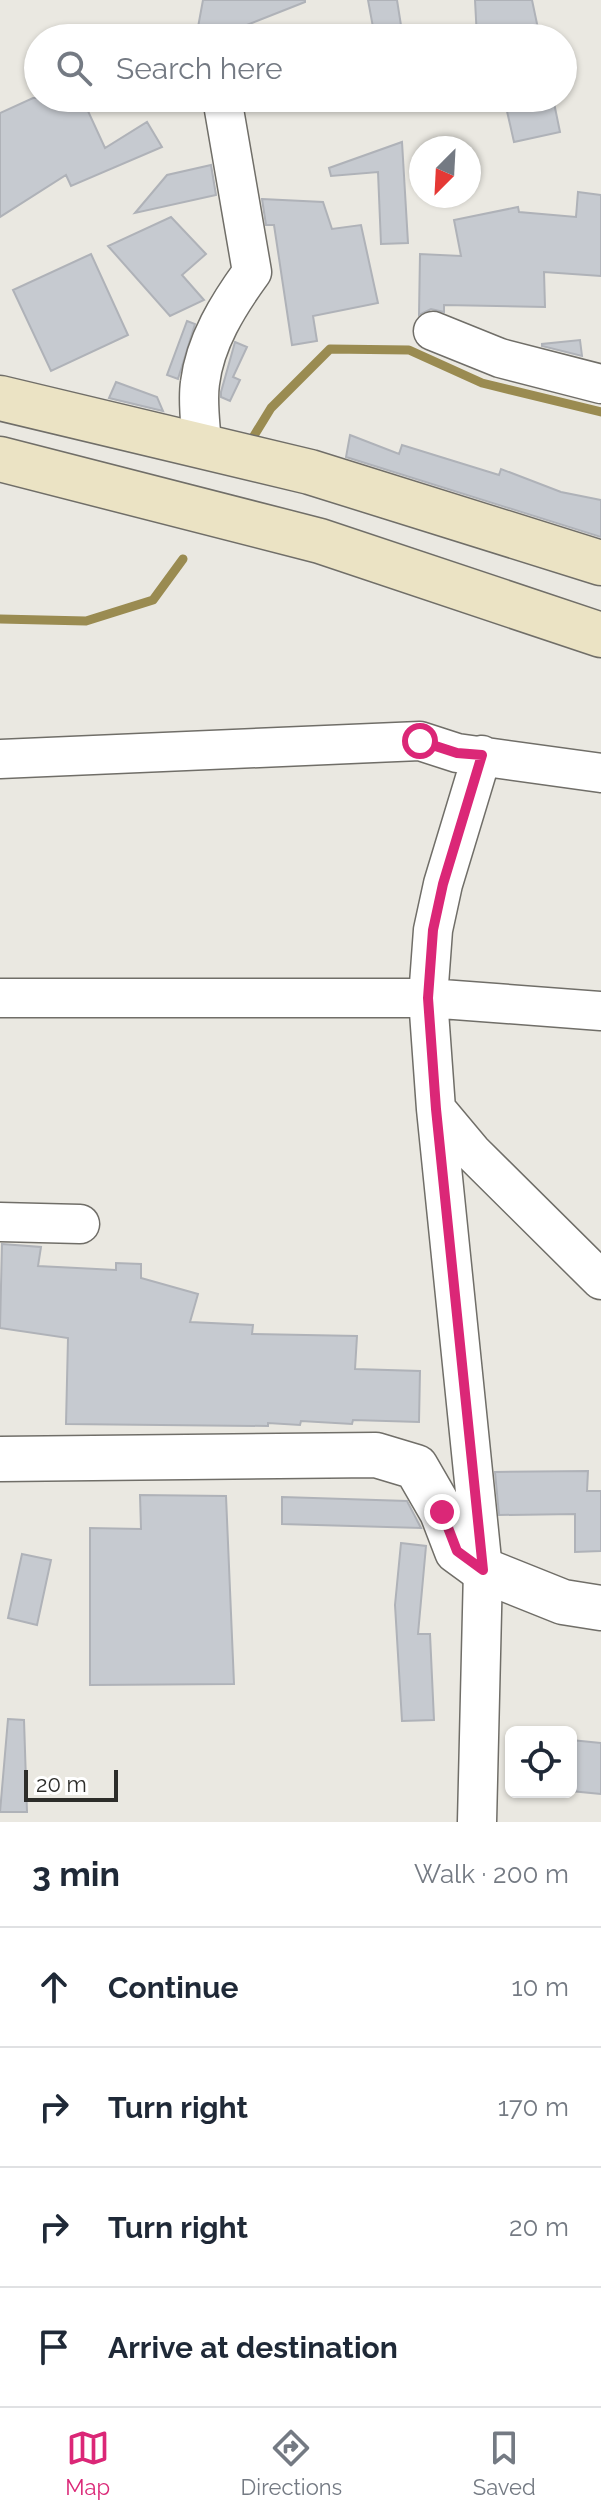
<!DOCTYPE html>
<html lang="en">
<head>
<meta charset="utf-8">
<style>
	body { margin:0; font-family:Raleway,sans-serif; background:#f2f2f3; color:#1f2937 }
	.controls { position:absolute; right:24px; bottom:24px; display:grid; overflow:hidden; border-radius:12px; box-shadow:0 2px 6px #0004 }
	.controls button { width:72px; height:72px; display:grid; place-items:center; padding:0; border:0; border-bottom:2px solid #e0e1e3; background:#fff; color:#1f2937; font:40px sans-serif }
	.compass { position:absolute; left:409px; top:136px; width:72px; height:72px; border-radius:50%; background:#fff; box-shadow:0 2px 6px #0004; rotate:204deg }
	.scale { position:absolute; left:24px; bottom:20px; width:94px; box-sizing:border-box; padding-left:8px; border:4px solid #2d2d2a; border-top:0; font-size:22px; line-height:28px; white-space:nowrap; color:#2d2d2a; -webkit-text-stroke:6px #fff; paint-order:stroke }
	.stop { position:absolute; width:24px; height:24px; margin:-18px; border:6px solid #db2777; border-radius:50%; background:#fff }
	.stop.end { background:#db2777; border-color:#fff; box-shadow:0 2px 8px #0008 }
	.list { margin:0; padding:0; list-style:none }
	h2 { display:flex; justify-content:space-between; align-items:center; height:104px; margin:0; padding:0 32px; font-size:34px }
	h2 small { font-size:26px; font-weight:400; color:#747a83 }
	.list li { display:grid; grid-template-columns:52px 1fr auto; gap:24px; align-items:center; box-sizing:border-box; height:120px; padding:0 32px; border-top:2px solid #e0e1e3 }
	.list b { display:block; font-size:30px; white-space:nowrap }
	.list em { font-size:26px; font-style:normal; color:#747a83 }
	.icon { flex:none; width:44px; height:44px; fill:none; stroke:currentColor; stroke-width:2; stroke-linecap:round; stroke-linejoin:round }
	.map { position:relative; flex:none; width:601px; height:1822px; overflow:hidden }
	.search { position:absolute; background:#fff; box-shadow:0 2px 6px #0004; left:24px; right:24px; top:24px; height:88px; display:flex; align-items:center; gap:20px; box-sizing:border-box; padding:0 28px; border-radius:44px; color:#747a83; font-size:30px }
	.sheet { height:584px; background:#fff }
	nav { display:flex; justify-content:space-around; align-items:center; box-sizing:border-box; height:112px; border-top:2px solid #e0e1e3; background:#fff; font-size:22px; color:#747a83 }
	nav a { display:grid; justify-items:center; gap:4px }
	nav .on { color:#db2777 }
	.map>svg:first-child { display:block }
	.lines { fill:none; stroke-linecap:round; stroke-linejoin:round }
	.stream { stroke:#9a8b51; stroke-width:9 }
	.building { fill:#c6cad0; stroke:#afb2b8; stroke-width:2 }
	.minor-casing { stroke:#706e68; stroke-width:41 }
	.tertiary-casing { stroke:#706e68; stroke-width:47 }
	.secondary-casing { stroke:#706e68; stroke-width:47 }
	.minor { stroke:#fff; stroke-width:38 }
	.tertiary { stroke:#fff; stroke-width:44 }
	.secondary { stroke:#ebe3c4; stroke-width:44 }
	.route { stroke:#db2777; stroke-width:10 }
</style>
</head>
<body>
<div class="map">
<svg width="601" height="1822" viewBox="0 0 601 1822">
	<rect width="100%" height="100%" fill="#eae8e1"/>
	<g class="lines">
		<path class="stream" d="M252,439l19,-31 59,-59 79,1 73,33 119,29
			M0,619l86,2 67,-21 30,-41"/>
	</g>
	<path class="building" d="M203,0h102v2l-71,28 -2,8h-36z
		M368,0h29l6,38h-28z
		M475,0h57l8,38h-63z
		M33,98h49l23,50 42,-26 15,25 -91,39 -5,-11 -66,42v-104z
		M504,98h49l7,34 -46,10z
		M402,142l6,101 -27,1 -3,-72 -47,4 -2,-8z
		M211,165l5,30 -81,18 32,-38z
		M578,192l23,3v81l-57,-4 1,35 -101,-2v7l-13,-3 -12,6 1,-61 41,2 -7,-36 64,-13 1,5 57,5z
		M262,199l61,3 9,27 29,-4 17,78 -65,13 4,25 -25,4 -18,-120h-8z
		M171,217l35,37 -24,21 22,25 -34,16 -62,-70z
		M91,254l37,81 -77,36 -38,-81z
		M187,321l8,3 -17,55 -11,-4z
		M580,340l2,16 -40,-10v-2z
		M235,342l12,5 -14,30 7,3 -10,21 -9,-4v-5z
		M116,382l41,15 6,14 -54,-13z
		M350,435l49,19 3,-9 97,30 2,-6 60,23 40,8v37l-255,-80z
		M2,1244l39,3 -3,19 78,4v-7l25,1v14l57,16 -8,28 63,3 -1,9 105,2 -2,33 65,2 -1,51 -66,-2 -1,4 -51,-3 -1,4 -32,-2v3l-202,-2 2,-86 -68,-10z
		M588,1471l-1,20h14v60l-26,1v-38l-76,1 -4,-43z
		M140,1495l86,1 8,188 -144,1v-157l51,1z
		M282,1497l125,4 14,27 -139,-4z
		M401,1543l25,3 -8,88h12l4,86 -32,1 -7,-116z
		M22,1554l29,6 -14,65 -29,-7z
		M8,1719l16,1 3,92h-27z
		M571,1740l30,3v51l-30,-3z"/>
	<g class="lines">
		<defs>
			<path id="minor" d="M433,331l67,27 101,26
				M202,446c-1,-20 -5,-43 -2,-63 5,-41 28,-78 52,-111l-30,-174
				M0,759l420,-18 37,12 144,20
				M0,998h428l173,13
				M436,1109l36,43 129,128
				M0,1222l80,2
				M477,1822l6,-252 -47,-461 -8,-111 5,-68 10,-46 39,-129"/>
			<path id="tertiary" d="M0,1459l376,-4 40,12 26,45 15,39 26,19 80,32 38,6"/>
			<path id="secondary" d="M0,398l310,74 291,91
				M0,459l320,82 281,94"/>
		</defs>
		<use href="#minor" class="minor-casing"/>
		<use href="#tertiary" class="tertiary-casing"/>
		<use href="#secondary" class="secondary-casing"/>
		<use href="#minor" class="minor"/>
		<use href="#tertiary" class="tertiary"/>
		<use href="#secondary" class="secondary"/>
	</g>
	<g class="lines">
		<path class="route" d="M420,741l37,12 25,2 -39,129 -10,46 -5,68 8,111 47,461 -26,-19 -15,-39"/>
	</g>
</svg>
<div class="controls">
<button><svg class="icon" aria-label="locate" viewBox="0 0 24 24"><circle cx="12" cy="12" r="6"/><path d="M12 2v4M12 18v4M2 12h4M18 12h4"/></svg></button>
</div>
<svg class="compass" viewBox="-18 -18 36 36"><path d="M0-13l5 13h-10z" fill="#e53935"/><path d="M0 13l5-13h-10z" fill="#747a83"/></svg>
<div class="scale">20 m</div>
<div class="stop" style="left:420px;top:741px"></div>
<div class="stop end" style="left:442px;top:1512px"></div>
<div class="search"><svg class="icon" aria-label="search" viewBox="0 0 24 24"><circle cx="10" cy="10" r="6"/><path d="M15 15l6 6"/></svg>Search here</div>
</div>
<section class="sheet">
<h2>3 min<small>Walk · 200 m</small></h2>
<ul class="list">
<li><svg class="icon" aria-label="ahead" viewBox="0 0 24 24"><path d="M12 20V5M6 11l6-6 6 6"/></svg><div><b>Continue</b></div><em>10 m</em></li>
<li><svg class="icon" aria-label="right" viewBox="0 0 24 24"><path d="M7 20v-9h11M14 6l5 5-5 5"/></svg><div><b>Turn right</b></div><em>170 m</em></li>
<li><svg class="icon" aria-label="right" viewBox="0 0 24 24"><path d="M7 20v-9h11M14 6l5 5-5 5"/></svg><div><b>Turn right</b></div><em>20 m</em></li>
<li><svg class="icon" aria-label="arrive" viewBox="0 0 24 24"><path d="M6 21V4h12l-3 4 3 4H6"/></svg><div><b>Arrive at destination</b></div></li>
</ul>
</section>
<nav>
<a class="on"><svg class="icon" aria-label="map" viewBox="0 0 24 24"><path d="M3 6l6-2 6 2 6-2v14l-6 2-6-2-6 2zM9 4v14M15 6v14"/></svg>Map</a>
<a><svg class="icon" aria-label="directions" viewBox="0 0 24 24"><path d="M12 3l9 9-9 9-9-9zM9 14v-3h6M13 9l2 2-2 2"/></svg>Directions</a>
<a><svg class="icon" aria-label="saved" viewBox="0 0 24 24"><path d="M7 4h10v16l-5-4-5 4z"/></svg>Saved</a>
</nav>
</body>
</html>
